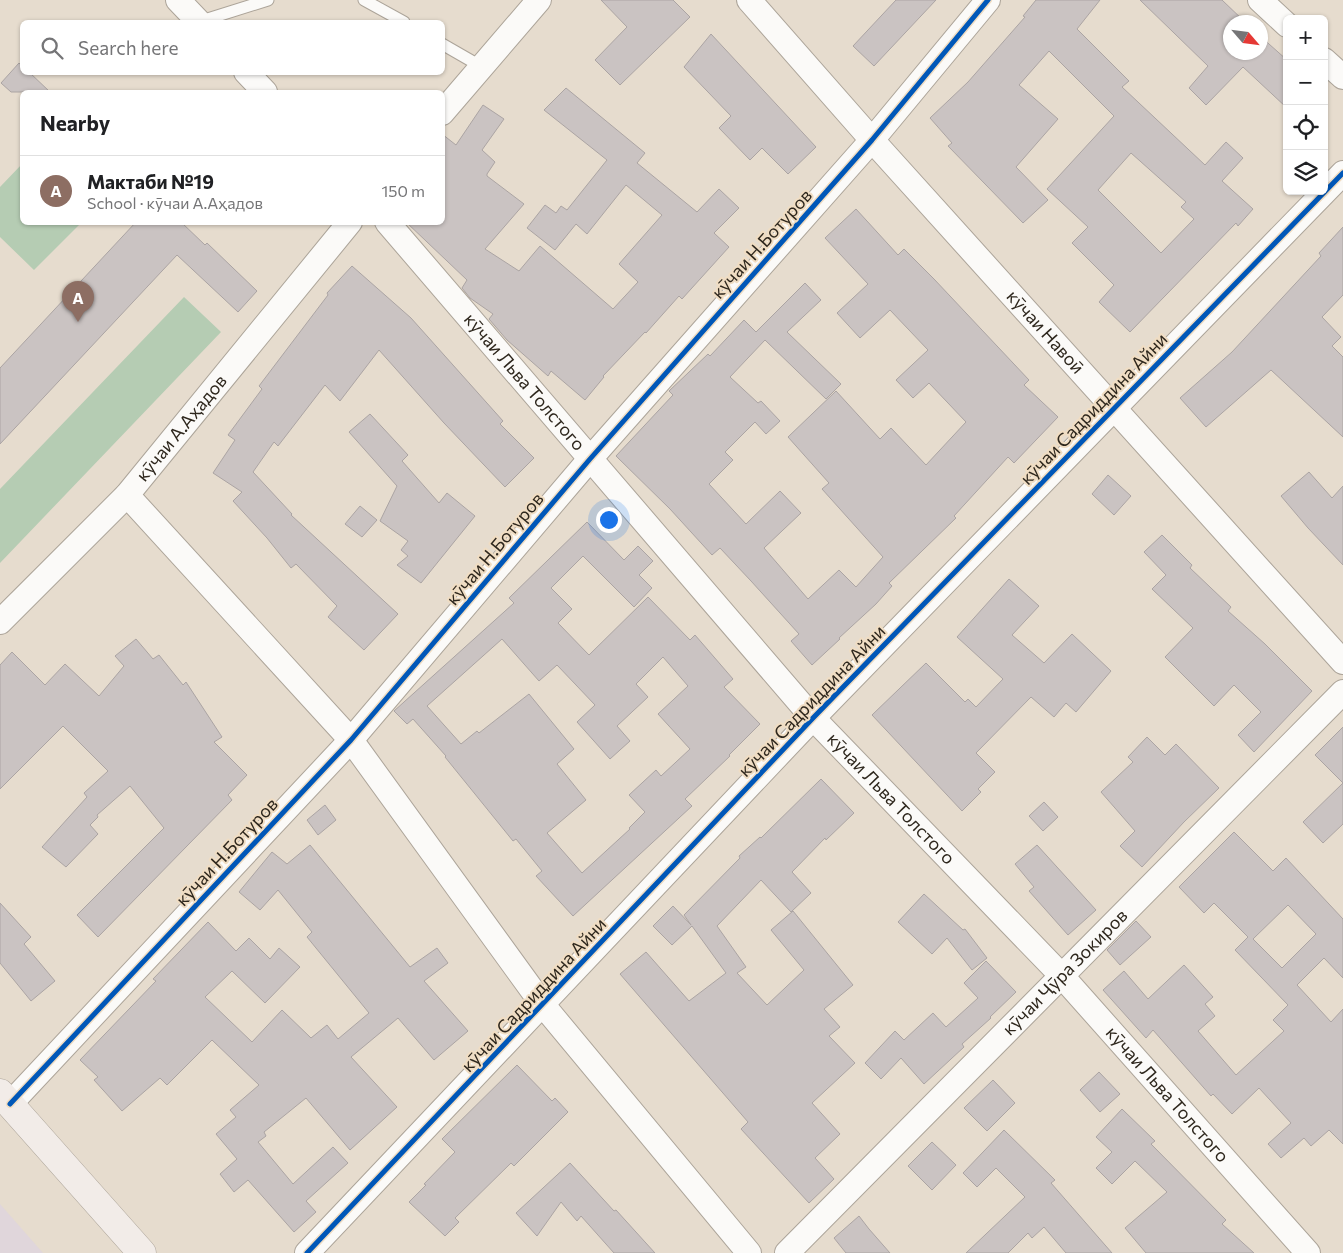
<!DOCTYPE html>
<html lang="en">
<head>
<meta charset="utf-8">
<style>
	body { margin:0; font-family:Commissioner,sans-serif; background:#f2f2f2; color:#202124 }
	.controls { position:absolute; right:15px; top:15px; display:grid; overflow:hidden; border-radius:8px; box-shadow:0 1px 4px #0004 }
	.controls button { width:45px; height:45px; display:grid; place-items:center; padding:0; border:0; border-bottom:1px solid #e0e0e0; background:#fff; color:#202124; font:25px sans-serif }
	.compass { position:absolute; left:1223px; top:15px; width:45px; height:45px; border-radius:50%; background:#fff; box-shadow:0 1px 4px #0004; rotate:118deg }
	.you { position:absolute; left:608px; top:519px; width:18px; height:18px; margin:-12px; border:4px solid #fff; border-radius:50%; background:#1a73e8; box-shadow:0 0 0 8px #1a73e833 }
	.badge { display:grid; place-items:center; width:32px; height:32px; border-radius:50%; background:#6e665b; color:#fff; font-size:16px; font-weight:700 }
	.pin { position:absolute; translate:-50% -41px; filter:drop-shadow(0 1px 2px #0008) }
	.pin::after { content:''; position:absolute; top:26px; width:18px; height:15px; background:inherit; clip-path:polygon(0 0,100% 0,50% 100%) }
	.list { margin:0; padding:0; list-style:none }
	h2 { display:flex; justify-content:space-between; align-items:center; height:65px; margin:0; padding:0 20px; font-size:21px }
	h2 small { font-size:16px; font-weight:400; color:#757577 }
	.list li { display:grid; grid-template-columns:32px 1fr auto; gap:15px; align-items:center; box-sizing:border-box; height:70px; padding:0 20px; border-top:1px solid #e0e0e0 }
	.list b { display:block; font-size:19px; white-space:nowrap }
	.list p { margin:0; font-size:16px; white-space:nowrap; color:#757577 }
	.list em { font-size:16px; font-style:normal; color:#757577 }
	.icon { flex:none; width:28px; height:28px; fill:none; stroke:currentColor; stroke-width:2; stroke-linecap:round; stroke-linejoin:round }
	.map { position:relative; flex:none; width:1343px; height:1253px; overflow:hidden }
	.search { position:absolute; background:#fff; box-shadow:0 1px 4px #0004; left:20px; top:20px; width:425px; height:55px; display:flex; align-items:center; gap:12px; box-sizing:border-box; padding:0 18px; border-radius:8px; color:#757577; font-size:19px }
	.panel { position:absolute; background:#fff; box-shadow:0 1px 4px #0004; left:20px; top:90px; width:425px; height:135px; border-radius:8px }
	.map>svg:first-child { display:block }
	.industrial { fill:#e0d6db }
	.green { fill:#b5ccb3 }
	.building { fill:#cac3c2; stroke:#aba4a3; fill-rule:evenodd }
	.lines { fill:none; stroke-linecap:round; stroke-linejoin:round }
	.lane-casing { stroke:#aca499; stroke-width:13 }
	.street-casing { stroke:#aca499; stroke-width:26 }
	.secondary-casing { stroke:#aca499; stroke-width:29 }
	.lane { stroke:#fbfaf8; stroke-width:11 }
	.street { stroke:#fbfaf8; stroke-width:24 }
	.secondary { stroke:#f2ece8; stroke-width:28 }
	.cycleway-casing { stroke:#f0ddc3; stroke-width:8 }
	.cycleway { stroke:#0057b8; stroke-width:5 }
	.labels { text-anchor:middle; stroke-width:4; stroke-linejoin:round; paint-order:stroke }
	.street-label { font-size:18px; fill:#2e271d; stroke:#f0ddc3 }
</style>
</head>
<body>
<div class="map">
<svg width="1343" height="1253" viewBox="0 0 1343 1253">
	<rect width="100%" height="100%" fill="#e6dcce"/>
	<path class="industrial" d="M0,1204l43,49h-43z"/>
	<path class="green" d="M22,164v58l59,1 -47,47 -34,-33v-50z
		M184,297l37,35 -221,231v-74z"/>
	<path class="building" d="M601,0h72l17,17 -70,68 -25,-25 32,-33z
		M896,0h40l-62,66 -21,-20z
		M1036,0h64l-23,29 52,52 -7,6 83,78 21,-23 17,16 -21,23 31,28 -15,17 -2,-3 -106,109 -31,-30 15,-17 -42,-42 16,-16 -41,-38 67,-73 -65,-65 -30,34 39,34 -42,48 32,33 -25,23 -75,-77 4,-3 -22,-25 38,-36 57,-65 -2,-1zM1131,153l55,49 -5,5 13,12 -33,34 -63,-63z
		M1140,0h82l23,22h-15v30h30v-16l27,24v48l-44,-41 -37,38 -17,-17 19,-22z
		M711,34l105,113 -28,27 -26,-26 -12,12 -31,-32 12,-12 -47,-49z
		M19,63l3,3v6h7l21,20h-39l-10,-9z
		M566,88l79,65 -8,10 60,49 22,-23 20,19 -25,25 15,14 -47,52 -3,-3 -33,37 -1,-1 -42,44 1,1 -19,23 -34,-29 -3,5 -41,-36 -18,-21 4,-5 -23,-16 -8,-10 5,-8 -61,-58h36v-88l14,11 27,-40 21,14 -22,31 13,12 -8,12v2l37,28 -39,45 34,22 21,-25 73,63 25,-27 -19,-18 43,-49 -36,-30 -39,49 -11,-10 -21,26 -28,-22 18,-23 11,8 5,-7 6,4 40,-50 -63,-50z
		M856,209l42,46 6,-6 30,30 95,101 -5,5 34,32 -44,46 -6,-6 -54,59 2,2 -67,65 3,3 -16,18 -37,34 1,1 -28,26 -21,-24 8,-7 -48,-53 -31,-33 -8,7 -42,-46 -54,-53 57,-61 -4,-4 39,-37 2,2 34,-36 12,12 49,-49 16,17 -34,32 54,52 -15,15 -61,-59 -35,37 28,26 3,-2 19,20 -14,13 -11,-12 -30,30 8,8 -24,24 37,40 34,-33 21,22 -37,35 44,51 31,-29 17,17 27,-30 -61,-68 7,-6 -41,-46 48,-46 44,48 11,-11 35,37 40,-43 -37,-39 -16,15 -17,-18 32,-30 -38,-40 -30,28 -23,-25 31,-29 -43,-46z
		M136,222h45l24,23 2,-2 50,48 -19,21 -61,-57 -177,189v-76z
		M1343,227v68l-21,22 19,20 -9,9 11,11v80l-72,-67 -65,57 -26,-29 52,-46 89,-96 -2,-3z
		M352,266l59,52 92,103 -3,3 34,34 -29,29 -61,-64 -65,-73 -39,51 -15,-16 -47,61 -4,-4 -21,30 39,42 -1,1 107,99 -34,36 -36,-33 9,-11 -41,-42 -5,4 -24,-30 -34,-37 9,-9 -29,-19 22,-33 -7,-5 34,-46 -3,-3 69,-91 -1,-2z
		M370,414l38,41 -6,6 37,42 8,-10 28,23 -54,67 -24,-18 11,-9 -7,-6 7,-9 -28,-20 17,-35 -48,-54z
		M1309,472l23,26 11,-12v79l-35,-37 -27,-32z
		M1108,475l23,21 -17,19 -22,-21z
		M360,506l17,14 -15,17 -17,-13z
		M587,522l37,38 14,-14 15,15 -14,14 13,13 -18,19 -51,-51 -32,32 21,21 -14,14 31,32 59,-58 42,43 5,-5 38,44 -9,8 36,37 -31,31 1,1 -45,43 7,7 -119,110 -37,-40 6,-5 -26,-32 -3,2 -68,-84 1,-1 -33,-37 -6,5 -13,-13 120,-108 -5,-5zM502,639l37,42 18,-16 38,40 -18,17 33,37 20,-18 -13,-15 31,-29 -12,-13 27,-27 25,29 -30,28 32,35 -29,27 -5,-6 -27,25 16,17 -16,16 1,1 -48,44 -35,-40 39,-33 -29,-36 17,-15 -45,-55 -50,39 -2,-2 -16,13 -34,-38z
		M1162,535l30,30 -2,3 41,39 -3,4 37,33 47,47 -58,61 -16,-17 23,-23 -27,-27 -20,21 -49,-49 28,-29 -41,-39 14,-14 -22,-23z
		M1009,579l30,27 -27,29 32,28 28,-29 39,37 -35,41 -10,-9 -12,14 -23,-20 -55,56 19,19 -17,17 3,3 -19,19 -90,-96 54,-52 39,39 3,-3 8,8 27,-28 -46,-42z
		M136,639l17,20 6,-4 24,30 3,-3 36,55 -8,5 33,33 -19,20 4,5 -134,137 -21,-22 87,-87 -34,-42 -33,29 1,2 -8,8 8,9 -32,33 -24,-20 45,-50 -3,-4 24,-22 -45,-45 -63,63v-124l12,-13 33,33 20,-21 34,32 25,-30 -9,-10z
		M1343,727v97l-20,19 -20,-21 40,-39 -28,-28z
		M1147,737l18,18 11,-11 43,44 -35,34 -42,45 -22,-21 15,-15 -34,-39 32,-30 -5,-5z
		M821,779l33,34 -28,27 -1,-2 -33,34 19,21 -20,19 -30,-32 -44,46 29,41 -9,6 30,32 37,-35 -33,-40 22,-19 60,74 -29,24 16,18 -11,9 26,27 -43,40 28,31 -25,24 19,21 -25,24 -68,-74 7,-7 -128,-148 26,-22 43,49 37,-28 -34,-47 -20,19 -19,-19 20,-20 18,19 -7,-10 56,-57 -1,-2 21,-19 1,1z
		M1044,802l14,15 -15,14 -14,-15z
		M325,805l11,15 -18,15 -11,-15z
		M1234,832l39,39 13,-13 57,61v59l-19,-20 -27,27 34,37 12,-13v135l-14,-14 -18,16 -7,-8 -23,20 -13,-14 23,-21 -32,-35 -27,26 -19,-20 -2,2 -58,-66 -7,8 -43,-48 21,-19 24,28 36,-34 29,32 -8,7 10,12 -17,15 38,44 48,-44 -11,-11 15,-15 -53,-55 13,-13 -34,-34 -10,10 -25,-26zM1288,905l28,29 -34,34 -29,-29z
		M310,845l100,122 27,-19 11,15 -24,18 44,50 -34,29 -36,-42 -47,39 46,50 -47,43 -44,-52 -42,34 2,4 -8,6 35,42 40,-37 15,16 -42,38 10,11 -22,20 -46,-52 -14,12 -14,-18 17,-15 -21,-25 20,-17 -6,-7 29,-25 -47,-45 -45,45 -7,-7 -38,33 -28,-31 4,-3 -18,-17 76,-79 -3,-2 55,-57 28,29 13,-13 21,21 9,-11 21,19 -35,36 -33,-32 -27,26 47,45 30,-32 29,28 16,-13 11,14 31,-26 -62,-76 5,-5 -34,-42 -18,20 -21,-18 33,-40 15,12z
		M1037,845l59,65 -28,25 -39,-44 5,-4 -19,-23z
		M924,894l39,36 2,-1 22,29 -15,12 -25,-32 -15,16 -34,-32z
		M0,903l31,34 -7,7 31,37 -24,20 -31,-38z
		M1136,921l15,16 -31,28 -13,-15z
		M986,961l30,31 -26,25 1,1 -29,26 2,3 -40,37 -23,-26 -20,21 -16,-16 30,-32 9,9 29,-27 13,14 32,-29 -14,-15z
		M517,1065l35,36 3,-3 13,14 -54,54 -3,-3 -56,55 4,4 -14,14 -36,-34 17,-17 -2,-1 31,-32 -13,-13z
		M1099,1072l21,22 -20,18 -20,-22z
		M993,1080l22,23 -28,28 -23,-23z
		M1122,1109l33,32 -4,3 75,76 -4,4 32,29h-108l-21,-25 42,-36 -32,-31 -23,23 -16,-16 16,-16 -16,-15z
		M1004,1130l51,50 -4,3 61,70h-46l-22,-26 -12,11 -4,-5 -20,20h-42l59,-56 -29,-29 -19,19 -14,-14z
		M932,1142l24,23 -24,25 -24,-24z
		M570,1163l44,48 2,-1 39,43h-41l-33,-37 -4,5 -16,-19 -24,34 -21,-23z
		M859,1216l10,13 21,24h-44l-12,-15z"/>
	<g class="lines">
		<defs>
			<path id="lane" d="M364,0l40,22
				M198,22l70,-22
				M442,44l40,23"/>
			<g id="street">
				<path d="M178,0l21,22"/>
				<path id="s1" d="M749,0l123,140 471,522"/>
				<path d="M1260,0l27,25"/>
				<path d="M1324,60l19,17"/>
				<path d="M246,72l19,20"/>
				<path d="M442,113l97,-113"/>
				<path id="s2" d="M387,222l426,496 248,257 247,278"/>
				<path d="M127,495l224,245 192,265 206,248"/>
				<path id="s3" d="M0,622l127,-127 223,-273"/>
				<path d="M10,1104l341,-364 239,-281 282,-319 116,-140"/>
				<path d="M307,1253l506,-535 530,-545"/>
				<path id="s4" d="M787,1253l556,-561"/>
			</g>
			<path id="secondary" d="M0,1093l142,160"/>
		</defs>
		<use href="#lane" class="lane-casing"/>
		<use href="#street" class="street-casing"/>
		<use href="#secondary" class="secondary-casing"/>
		<use href="#lane" class="lane"/>
		<use href="#street" class="street"/>
		<use href="#secondary" class="secondary"/>
		<defs>
			<path id="cycleway" d="M10,1104l341,-364 239,-281 282,-319 116,-140
				M307,1253l506,-535 530,-545"/>
		</defs>
		<use href="#cycleway" class="cycleway-casing"/>
		<use href="#cycleway" class="cycleway"/>
	</g>
	<g class="labels">
		<g class="street-label">
			<text transform="translate(762 244) rotate(-48)" y="6">кӯчаи Н.Ботуров</text>
			<text dy="6" stroke="none"><textPath href="#s1" startOffset="445">кӯчаи Навоӣ</textPath></text>
			<text dy="6" stroke="none"><textPath href="#s2" startOffset="211">кӯчаи Льва Толстого</textPath></text>
			<text transform="translate(1094 409) rotate(-46)" y="6">кӯчаи Садриддина Айни</text>
			<text dy="6" stroke="none"><textPath href="#s3" startOffset="266">кӯчаи А.Аҳадов</textPath></text>
			<text transform="translate(495 549) rotate(-50)" y="6">кӯчаи Н.Ботуров</text>
			<text transform="translate(812 701) rotate(-46)" y="6">кӯчаи Садриддина Айни</text>
			<text dy="6" stroke="none"><textPath href="#s2" startOffset="766">кӯчаи Льва Толстого</textPath></text>
			<text transform="translate(227 852) rotate(-47)" y="6">кӯчаи Н.Ботуров</text>
			<text dy="6" stroke="none"><textPath href="#s4" startOffset="395">кӯчаи Ҷӯра Зокиров</textPath></text>
			<text transform="translate(534 995) rotate(-47)" y="6">кӯчаи Садриддина Айни</text>
			<text dy="6" stroke="none"><textPath href="#s2" startOffset="1171">кӯчаи Льва Толстого</textPath></text>
		</g>
	</g>
</svg>
<div class="controls">
<button>+</button>
<button>−</button>
<button><svg class="icon" aria-label="locate" viewBox="0 0 24 24"><circle cx="12" cy="12" r="6"/><path d="M12 2v4M12 18v4M2 12h4M18 12h4"/></svg></button>
<button><svg class="icon" aria-label="layers" viewBox="0 0 24 24"><path d="M12 4l9 5-9 5-9-5zM3 14l9 5 9-5"/></svg></button>
</div>
<svg class="compass" viewBox="-18 -18 36 36"><path d="M0-13l5 13h-10z" fill="#e53935"/><path d="M0 13l5-13h-10z" fill="#757577"/></svg>
<div class="you"></div>
<div class="pin badge" style="left:78px;top:322px;background:#8d6e63">A</div>
<div class="search"><svg class="icon" aria-label="search" viewBox="0 0 24 24"><circle cx="10" cy="10" r="6"/><path d="M15 15l6 6"/></svg>Search here</div>
<section class="panel">
<h2>Nearby<small></small></h2>
<ul class="list">
<li><span class="badge" style="background:#8d6e63">A</span><div><b>Мактаби №19</b><p>School · кӯчаи А.Аҳадов</p></div><em>150 m</em></li>
</ul>
</section>
</div>
</body>
</html>
